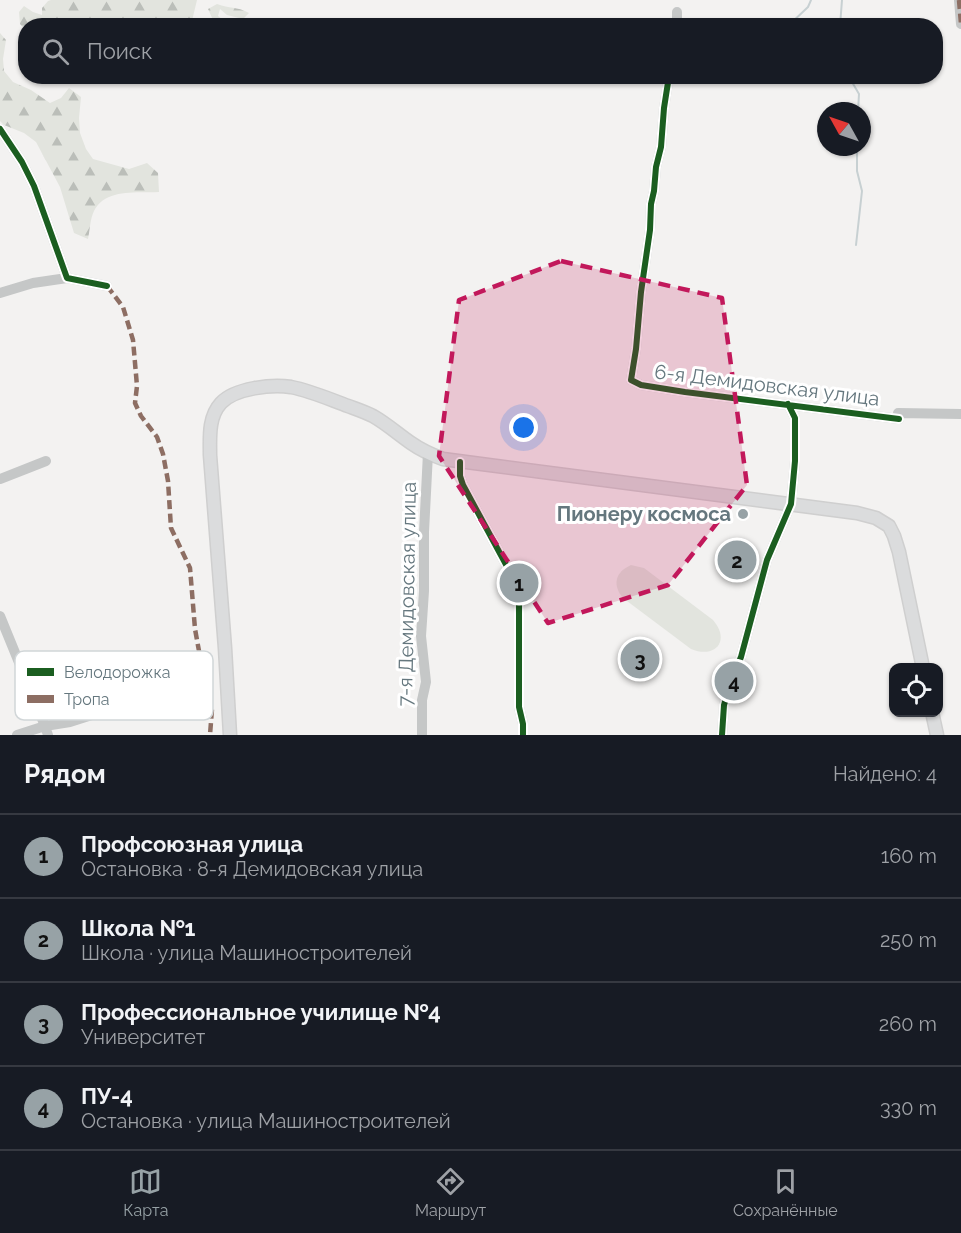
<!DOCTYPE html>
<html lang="ru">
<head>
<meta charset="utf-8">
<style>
	body { margin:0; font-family:Raleway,sans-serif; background:#20242c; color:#f1f3f6 }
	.controls { position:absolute; right:18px; bottom:18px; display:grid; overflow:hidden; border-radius:12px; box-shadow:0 2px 4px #0004 }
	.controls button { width:54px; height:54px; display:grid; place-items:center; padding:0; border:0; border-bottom:2px solid #363941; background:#171b24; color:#f1f3f6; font:30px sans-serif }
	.compass { position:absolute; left:817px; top:102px; width:54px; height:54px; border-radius:50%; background:#171b24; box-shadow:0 2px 4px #0004; rotate:310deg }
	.you { position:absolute; left:524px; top:428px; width:21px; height:21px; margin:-15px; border:4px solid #fff; border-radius:50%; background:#1a73e8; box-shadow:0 0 0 9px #1a73e833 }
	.badge { display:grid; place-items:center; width:39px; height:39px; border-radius:50%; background:#97a2a6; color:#111; font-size:20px; font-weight:700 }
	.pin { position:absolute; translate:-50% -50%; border:3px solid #fff; box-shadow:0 2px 6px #0006 }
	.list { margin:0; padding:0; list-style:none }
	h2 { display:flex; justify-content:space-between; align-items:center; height:78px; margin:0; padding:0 24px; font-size:26px }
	h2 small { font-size:20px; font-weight:400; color:#9ea1a6 }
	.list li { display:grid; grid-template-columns:39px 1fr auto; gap:18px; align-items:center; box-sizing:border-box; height:84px; padding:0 24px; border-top:2px solid #363941 }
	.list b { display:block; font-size:22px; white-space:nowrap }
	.list p { margin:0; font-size:20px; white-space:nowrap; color:#9ea1a6 }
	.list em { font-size:20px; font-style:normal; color:#9ea1a6 }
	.icon { flex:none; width:33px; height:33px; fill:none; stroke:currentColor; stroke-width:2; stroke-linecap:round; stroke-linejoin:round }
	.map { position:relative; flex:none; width:961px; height:735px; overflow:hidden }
	.search { position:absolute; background:#171b24; box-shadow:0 2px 4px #0004; left:18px; right:18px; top:18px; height:66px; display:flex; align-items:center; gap:15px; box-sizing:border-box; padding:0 21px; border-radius:24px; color:#9ea1a6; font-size:22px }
	.sheet { height:414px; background:#171b24 }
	nav { display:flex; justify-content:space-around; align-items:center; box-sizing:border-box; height:84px; border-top:2px solid #363941; background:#171b24; font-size:16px; color:#9ea1a6 }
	nav a { display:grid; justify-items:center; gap:3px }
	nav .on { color:#97a2a6 }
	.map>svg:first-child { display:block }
	.grass { fill:#e2e4de }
	.forest { fill:url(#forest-firs) }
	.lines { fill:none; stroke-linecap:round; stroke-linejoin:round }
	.stream { stroke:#c7d0d2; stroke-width:2 }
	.major-casing { stroke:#cfcfcf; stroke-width:15 }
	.minor { stroke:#c5c7c7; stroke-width:10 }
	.major { stroke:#dbdcdd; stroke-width:12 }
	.quiet { stroke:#8d6e63; stroke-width:4.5; stroke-dasharray:9 4.5; stroke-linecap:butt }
	.cycleway-casing { stroke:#fff; stroke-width:10 }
	.cycleway { stroke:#1b5e20; stroke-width:6 }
	.marked { fill:#c2185b; fill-opacity:0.2; stroke:#c2185b; stroke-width:4.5; stroke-dasharray:12 8; stroke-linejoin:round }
	.poi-dot { fill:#97a2a6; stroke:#fff; stroke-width:2 }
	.labels { text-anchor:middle; stroke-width:6; stroke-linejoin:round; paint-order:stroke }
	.street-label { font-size:20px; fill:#65777e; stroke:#fff }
	.poi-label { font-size:20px; font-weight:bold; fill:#65777e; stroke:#fff; text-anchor:end }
	.key { fill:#fff; stroke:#d1d6d8; stroke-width:1.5 }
	.key-label { font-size:16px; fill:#65777e }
</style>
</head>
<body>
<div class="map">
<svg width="961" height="735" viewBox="0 0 961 735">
	<defs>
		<pattern id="forest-firs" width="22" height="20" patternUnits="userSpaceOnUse" patternTransform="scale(1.5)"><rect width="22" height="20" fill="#e2e4de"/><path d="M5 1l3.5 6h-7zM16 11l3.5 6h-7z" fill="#bbbeb9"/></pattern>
	</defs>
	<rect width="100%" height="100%" fill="#f3f2f1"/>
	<path class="grass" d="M631,565l13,3 69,52c18,21 2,39 -22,29l-68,-51c-11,-13 -8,-26 8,-33z"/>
	<path class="forest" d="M51,0h146l-6,25 -165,1 -1,4 -5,-6 -1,-12 5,-6 9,6 9,3v-7l6,-7z
		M217,4c13,5 19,2 32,9l-6,6 -16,-4 -7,-6 -2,7 10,8 4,1h-29v-1l10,-4 -5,-11z
		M0,33l6,7 -3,19 1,12 9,11 18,8 19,13 11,-5 8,-10 12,9 -2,21 1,15 6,16 7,10 36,10 18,-6 11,10 1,19c-21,1 -54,-4 -65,19 -4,8 -4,19 -6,28l-14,-6 -14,-46 -24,-45 -12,-9 -20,-8 -4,-4z"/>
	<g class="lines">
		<path class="stream" d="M788,26l20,-19 3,-7
			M840,26l2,-26
			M852,76v6l7,12 -1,17
			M755,78l1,-2
			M856,245l6,-54 -5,-20v-24"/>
		<defs>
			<path id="major" d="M932,712l5,23
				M230,735l-5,-87 -15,-193c0,-17 -2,-38 11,-52 14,-15 51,-19 70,-16 20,4 38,12 57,19 8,3 17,6 25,10 14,8 25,18 38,27 10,7 21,12 32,16l414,54 19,5 13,8 5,10 5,16 24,116"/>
		</defs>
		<use href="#major" class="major-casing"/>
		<path class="minor" d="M959,0l2,24
			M677,12v14
			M669,76l-5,32 -3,39 -5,20 -2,24 -3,13 -1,26 -9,62 -5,57 -5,31 10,5 44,7 214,27
			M0,129l22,33 12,24 33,92 40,8
			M0,293l33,-10 34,-5
			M898,413l63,1
			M460,462v14l3,9 53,98 3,17v107l4,17v11
			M0,479l46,-18
			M0,616l45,110 3,9
			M17,735l28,-9 25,-4 25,-8 36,-8
			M422,735v-35l4,-18 -5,-46 3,-45v-59l4,-79
			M722,735l2,-30 8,-27 9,-21 26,-97 24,-56 4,-43v-43l-7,-14"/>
		<use href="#major" class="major"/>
		<path class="quiet" d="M959,0l2,24
			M107,286l16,21 10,33 4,46 -2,17 6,13 16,21 6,17 5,27 3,47 19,40 5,61 10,55 7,25 -2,26"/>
		<defs>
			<path id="cycleway" d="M669,76l-5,32 -3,39 -5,20 -2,24 -3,13 -1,26 -9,62 -5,57 -5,31 10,5 44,7 214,27
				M0,129l22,33 12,24 33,92 40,8
				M460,462v14l3,9 53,98 3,17v107l4,17v11
				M722,735l2,-30 8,-27 9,-21 26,-97 24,-56 4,-43v-43l-7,-14"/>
		</defs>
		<use href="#cycleway" class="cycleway-casing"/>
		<use href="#cycleway" class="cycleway"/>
	</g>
	<path class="marked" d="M561,261l161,37 25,187 -79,100 -120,38 -109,-167 20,-156z"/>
	<circle class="poi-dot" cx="743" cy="514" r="6"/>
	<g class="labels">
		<g class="street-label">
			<text transform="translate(767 385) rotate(7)" y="7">6-я Демидовская улица</text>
			<text transform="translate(407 594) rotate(-89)" y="7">7-я Демидовская улица</text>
		</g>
		<g class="poi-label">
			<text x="731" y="521">Пионеру космоса</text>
		</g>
	</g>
	<rect x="15" y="651" width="198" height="69" rx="9" class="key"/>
	<rect x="27" y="668" width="27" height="8" fill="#1b5e20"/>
	<rect x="27" y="695" width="27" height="8" fill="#8d6e63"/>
	<g class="key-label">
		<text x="64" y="678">Велодорожка</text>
		<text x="64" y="705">Тропа</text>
	</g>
</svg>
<div class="controls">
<button><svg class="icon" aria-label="locate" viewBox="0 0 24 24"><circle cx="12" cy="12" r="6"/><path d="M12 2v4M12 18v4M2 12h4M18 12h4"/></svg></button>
</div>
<svg class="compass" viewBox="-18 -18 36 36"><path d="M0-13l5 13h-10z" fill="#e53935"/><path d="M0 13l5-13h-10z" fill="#9ea1a6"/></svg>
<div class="you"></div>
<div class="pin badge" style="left:519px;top:583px">1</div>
<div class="pin badge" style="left:737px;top:560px">2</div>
<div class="pin badge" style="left:640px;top:659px">3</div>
<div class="pin badge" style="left:734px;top:681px">4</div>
<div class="search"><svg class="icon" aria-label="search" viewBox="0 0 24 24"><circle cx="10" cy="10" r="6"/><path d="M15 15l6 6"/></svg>Поиск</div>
</div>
<section class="sheet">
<h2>Рядом<small>Найдено: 4</small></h2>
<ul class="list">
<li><span class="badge">1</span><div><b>Профсоюзная улица</b><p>Остановка · 8-я Демидовская улица</p></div><em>160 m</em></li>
<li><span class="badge">2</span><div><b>Школа №1</b><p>Школа · улица Машиностроителей</p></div><em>250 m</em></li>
<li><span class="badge">3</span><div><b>Профессиональное училище №4</b><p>Университет</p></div><em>260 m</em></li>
<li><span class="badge">4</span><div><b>ПУ-4</b><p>Остановка · улица Машиностроителей</p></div><em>330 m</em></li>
</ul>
</section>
<nav>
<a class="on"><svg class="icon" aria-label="map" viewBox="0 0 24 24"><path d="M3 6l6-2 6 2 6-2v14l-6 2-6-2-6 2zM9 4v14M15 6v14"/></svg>Карта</a>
<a><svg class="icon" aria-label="directions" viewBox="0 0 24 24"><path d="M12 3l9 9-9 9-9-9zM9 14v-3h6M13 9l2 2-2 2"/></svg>Маршрут</a>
<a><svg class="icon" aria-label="saved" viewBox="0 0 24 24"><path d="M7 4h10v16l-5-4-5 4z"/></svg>Сохранённые</a>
</nav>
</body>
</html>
